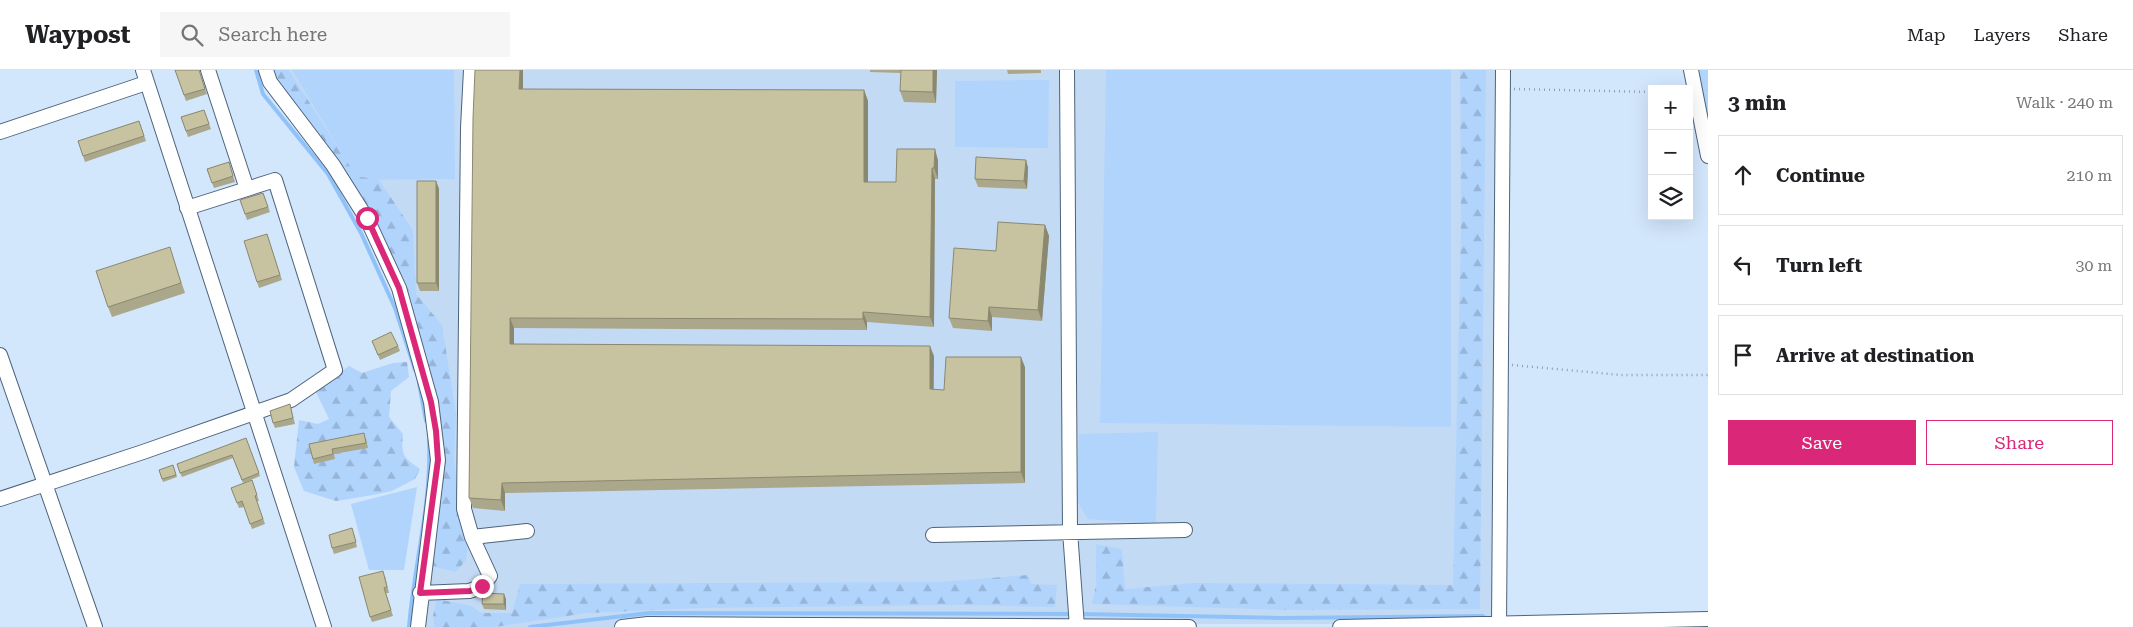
<!DOCTYPE html>
<html lang="en">
<head>
<meta charset="utf-8">
<style>
	body { margin:0; font-family:"Roboto Serif",serif; background:#f6f6f6; color:#202124 }
	.controls { position:absolute; right:15px; top:15px; display:grid; overflow:hidden; border-radius:0px; box-shadow:0 5px 20px #0002 }
	.controls button { width:45px; height:45px; display:grid; place-items:center; padding:0; border:0; border-bottom:1px solid #e0e0e0; background:#fff; color:#202124; font:25px sans-serif }
	.stop { position:absolute; width:15px; height:15px; margin:-11px; border:4px solid #db2777; border-radius:50%; background:#fff }
	.stop.end { background:#db2777; border-color:#fff; box-shadow:0 1px 5px #0008 }
	.list { margin:0; padding:0; list-style:none }
	h2 { display:flex; justify-content:space-between; align-items:center; height:65px; margin:0; padding:0 20px; font-size:21px }
	h2 small { font-size:16px; font-weight:400; color:#757577 }
	.list li { display:grid; grid-template-columns:32px 1fr auto; gap:15px; align-items:center; box-sizing:border-box; height:80px; margin:0 10px 10px; padding:0 10px; border:1px solid #e0e0e0; border-radius:0px }
	.list b { display:block; font-size:19px; white-space:nowrap }
	.list em { font-size:16px; font-style:normal; color:#757577 }
	.actions { display:flex; gap:10px; padding:15px 20px }
	.actions a { flex:1; padding:11px 0; border:1px solid #db2777; border-radius:0px; text-align:center; font-size:18px; color:#db2777 }
	.actions .main { background:#db2777; color:#fff }
	.icon { flex:none; width:28px; height:28px; fill:none; stroke:currentColor; stroke-width:2; stroke-linecap:round; stroke-linejoin:round }
	.map { position:relative; flex:none; width:1708px; height:557px; overflow:hidden }
	header { display:flex; align-items:center; gap:30px; box-sizing:border-box; height:70px; padding:0 25px; background:#fff; border-bottom:1px solid #e0e0e0 }
	header strong { font-size:24px }
	nav { display:flex; gap:28px; margin-inline-start:auto; font-size:18px }
	.search { width:350px; height:45px; background:#f6f6f6; display:flex; align-items:center; gap:12px; box-sizing:border-box; padding:0 18px; border-radius:0px; color:#757577; font-size:19px }
	main { display:flex }
	aside { flex:1; background:#fff }
	.map>svg:first-child { display:block }
	.built { fill:#c3daf5 }
	.grass { fill:#b1d4fd }
	.forest { fill:url(#forest-firs) }
	.lines { fill:none; stroke-linecap:round; stroke-linejoin:round }
	.stream { stroke:#90c2fa; stroke-width:4 }
	.minor-casing { stroke:#4e637b; stroke-width:16 }
	.path { stroke:#8f9fb1; stroke-width:2.5; stroke-dasharray:1 4; stroke-linecap:butt }
	.minor { stroke:#fff; stroke-width:14 }
	.wall { fill:#aba78a }
	.shaded-wall { fill:#8b8870 }
	.building { fill:#c7c2a0; stroke:#8b8870 }
	.route { stroke:#db2777; stroke-width:6 }
</style>
</head>
<body>
<header>
<strong>Waypost</strong>
<div class="search"><svg class="icon" aria-label="search" viewBox="0 0 24 24"><circle cx="10" cy="10" r="6"/><path d="M15 15l6 6"/></svg>Search here</div>
<nav><a>Map</a><a>Layers</a><a>Share</a></nav>
</header>
<main>
<div class="map">
<svg width="1708" height="557" viewBox="0 0 1708 557">
	<defs>
		<pattern id="forest-firs" width="22" height="20" patternUnits="userSpaceOnUse" patternTransform="scale(1.25)"><rect width="22" height="20" fill="#b1d4fd"/><path d="M5 1l3.5 6h-7zM16 11l3.5 6h-7z" fill="#97b5d8"/></pattern>
	</defs>
	<rect width="100%" height="100%" fill="#d2e6fc"/>
	<path class="built" d="M273,0h1230l-4,554h-851l-27,3h-212l27,-196 -37,-143 -117,-190z"/>
	<path class="grass" d="M292,0h162l1,109 -97,1z
		M1106,0h345v357l-351,-4z
		M1688,0h20v60z
		M1049,10l-1,68 -93,-1v-66z
		M1158,362l-2,92 -68,-5 -11,-18 2,-67z
		M417,417l-13,83h-35l-18,-66z"/>
	<path class="forest" d="M266,0h23l67,106 23,4 34,50 3,64 26,31 14,88 -2,46 7,61 7,25 -2,15 -10,12 -25,-6 7,-112 -13,-75 -58,-160z
		M1460,0h26l-6,539 -195,1 -193,-6 4,-19v-41l26,5 3,40 69,-6 259,2 8,-360z
		M407,292l2,15 -18,14 -2,26 14,17c-2,22 0,23 17,35l-5,10 -23,12 -19,4 -37,6 -32,-10 -10,-24 5,-47 19,4 11,-5 -14,-29 34,-24 13,7 31,-10z
		M1028,505l3,9 26,1 -2,22 -93,-2 -261,3 -114,5 -92,14h-61l-1,-12 4,-16 35,7 9,7h31l8,-29 421,-2z"/>
	<g class="lines">
		<path class="stream" d="M256,0l7,24 65,80 33,59 34,75 20,62
			M419,313l7,38
			M1080,544l200,4 203,-2 4,5
			M409,557c5,-62 23,-125 20,-187
			M530,557l119,-14 424,1"/>
		<defs>
			<path id="minor" d="M143,0l181,557
				M208,0l39,119
				M266,0l4,12 63,83 34,54 32,69 32,114 7,58 -20,167
				M1067,0l3,461 7,96
				M1691,0l17,86
				M0,62l146,-49
				M0,285l95,272
				M0,429l143,-47 148,-52 44,-30 -60,-190 -88,28
				M933,465l252,-5
				M472,467l55,-6
				M420,523l49,-2 13,-4 8,-11 -18,-39 -8,-28 4,-381 3,-58
				M622,557l26,-3 541,3
				M1340,557l368,-8
				M1499,557l4,-557"/>
		</defs>
		<use href="#minor" class="minor-casing"/>
		<path class="path" d="M1514,19l138,3
			M1512,295l109,10h87"/>
		<use href="#minor" class="minor"/>
	</g>
	<path class="wall" d="M175,0h24l8,24 -21,7z
		M475,0h48v19l341,1 4,11v81h28l42,-22v19h-3l-1,148 -67,-5v8l-353,-2v17l420,11v34h10l81,-23v116l-520,10v18l-32,-3 -4,-10z
		M870,0h67l-1,33 -32,-1 -4,-11 1,-18 -31,-1z
		M1007,0h34v3l-33,1z
		M204,40l7,19 -23,8 -7,-20z
		M139,51l7,20 -61,21 -7,-21z
		M1026,90l2,8 -1,21 -49,-2 -3,-8z
		M229,92l6,20 -21,6 -7,-19z
		M436,111l3,8v102h-19l-3,-8z
		M263,123l7,19 -23,8 -7,-20z
		M1045,155l4,11 -7,85 -50,-4v14l-39,-3 -4,-10 47,-67z
		M267,164l15,46 -23,8 -2,-6z
		M173,187l12,36 -73,24 -4,-10z
		M372,271l26,5 2,5 -20,9z
		M290,334l5,20 -20,4 -2,-5z
		M246,368l14,38 -17,7 -10,-25 -51,19 -2,-4z
		M366,368l2,10 -34,6 1,5 -21,5 -5,-20z
		M173,395l4,12 -14,5 -4,-12z
		M252,410l7,21h-2l8,23 -13,5 -8,-22 -5,1 -8,-20z
		M354,464l3,13 -23,7 -2,-6z
		M385,506l4,17h-3l7,23 -21,6 -2,-5z
		M506,529v11l-22,-1 -2,-5z"/>
	<path class="shaded-wall" d="M520,0h3v30l-4,-11z
		M933,0h4l-1,33 -3,-11z
		M864,20l4,11v91l-4,-10z
		M935,79l3,11v19l-4,-11z
		M1026,90l2,8 -1,21 -3,-8z
		M932,98l3,11 -1,148 -4,-10z
		M436,111l3,8v102l-3,-8z
		M1045,155l4,11 -7,85 -4,-11z
		M989,237l3,10v14l-4,-10z
		M863,242l4,10v8l-4,-11z
		M510,248l4,10v27l-4,-11z
		M930,276l4,10 -1,44 -3,-11z
		M1021,287l4,10v116l-4,-11z
		M502,413l3,10v18l-4,-11z
		M504,524l2,5v11l-2,-6z"/>
	<path class="building" d="M175,0h24l6,19 -21,6z
		M475,0h45l-1,19 345,1v92h32l1,-33h38l-1,19h-2l-2,149 -67,-5v7l-353,-1v26l420,2v43l14,1 2,-33h75v115l-519,11 -1,17 -32,-2 4,-380z
		M901,0h32v22l-33,-1z
		M204,40l5,14 -23,7 -5,-14z
		M139,51l5,15 -61,20 -5,-15z
		M976,87l50,3 -2,21 -49,-2z
		M229,92l4,14 -21,7 -5,-14z
		M417,111h19v102h-19z
		M263,123l5,14 -23,7 -5,-14z
		M998,152l47,3 -7,85 -49,-3 -1,14 -39,-3 5,-70 42,3z
		M267,164l13,41 -23,7 -13,-41z
		M170,177l11,36 -73,24 -12,-36z
		M391,262l7,14 -20,9 -6,-14z
		M290,334l3,14 -20,5 -3,-12z
		M364,363l2,10 -34,6 1,5 -20,5 -4,-15z
		M246,368l13,35 -17,7 -10,-25 -52,18 -3,-9z
		M173,395l3,10 -14,4 -3,-9z
		M252,410l5,15 -2,1 8,23 -13,5 -8,-23 -5,2 -6,-15z
		M352,458l4,14 -24,6 -3,-13z
		M383,501l4,16 -3,1 7,22 -21,7 -11,-40z
		M483,523l21,1v10h-22z"/>
	<g class="lines">
		<path class="route" d="M367,148l32,70 32,114 5,29 2,29 -18,133 50,-2 12,-5"/>
	</g>
</svg>
<div class="controls">
<button>+</button>
<button>−</button>
<button><svg class="icon" aria-label="layers" viewBox="0 0 24 24"><path d="M12 4l9 5-9 5-9-5zM3 14l9 5 9-5"/></svg></button>
</div>
<div class="stop" style="left:367px;top:148px"></div>
<div class="stop end" style="left:482px;top:516px"></div>
</div>
<aside>
<h2>3 min<small>Walk · 240 m</small></h2>
<ul class="list">
<li><svg class="icon" aria-label="ahead" viewBox="0 0 24 24"><path d="M12 20V5M6 11l6-6 6 6"/></svg><div><b>Continue</b></div><em>210 m</em></li>
<li><svg class="icon" aria-label="left" viewBox="0 0 24 24"><path d="M17 20v-9H6M10 6l-5 5 5 5"/></svg><div><b>Turn left</b></div><em>30 m</em></li>
<li><svg class="icon" aria-label="arrive" viewBox="0 0 24 24"><path d="M6 21V4h12l-3 4 3 4H6"/></svg><div><b>Arrive at destination</b></div></li>
</ul>
<div class="actions"><a class="main">Save</a><a>Share</a></div>
</aside>
</main>
</body>
</html>
